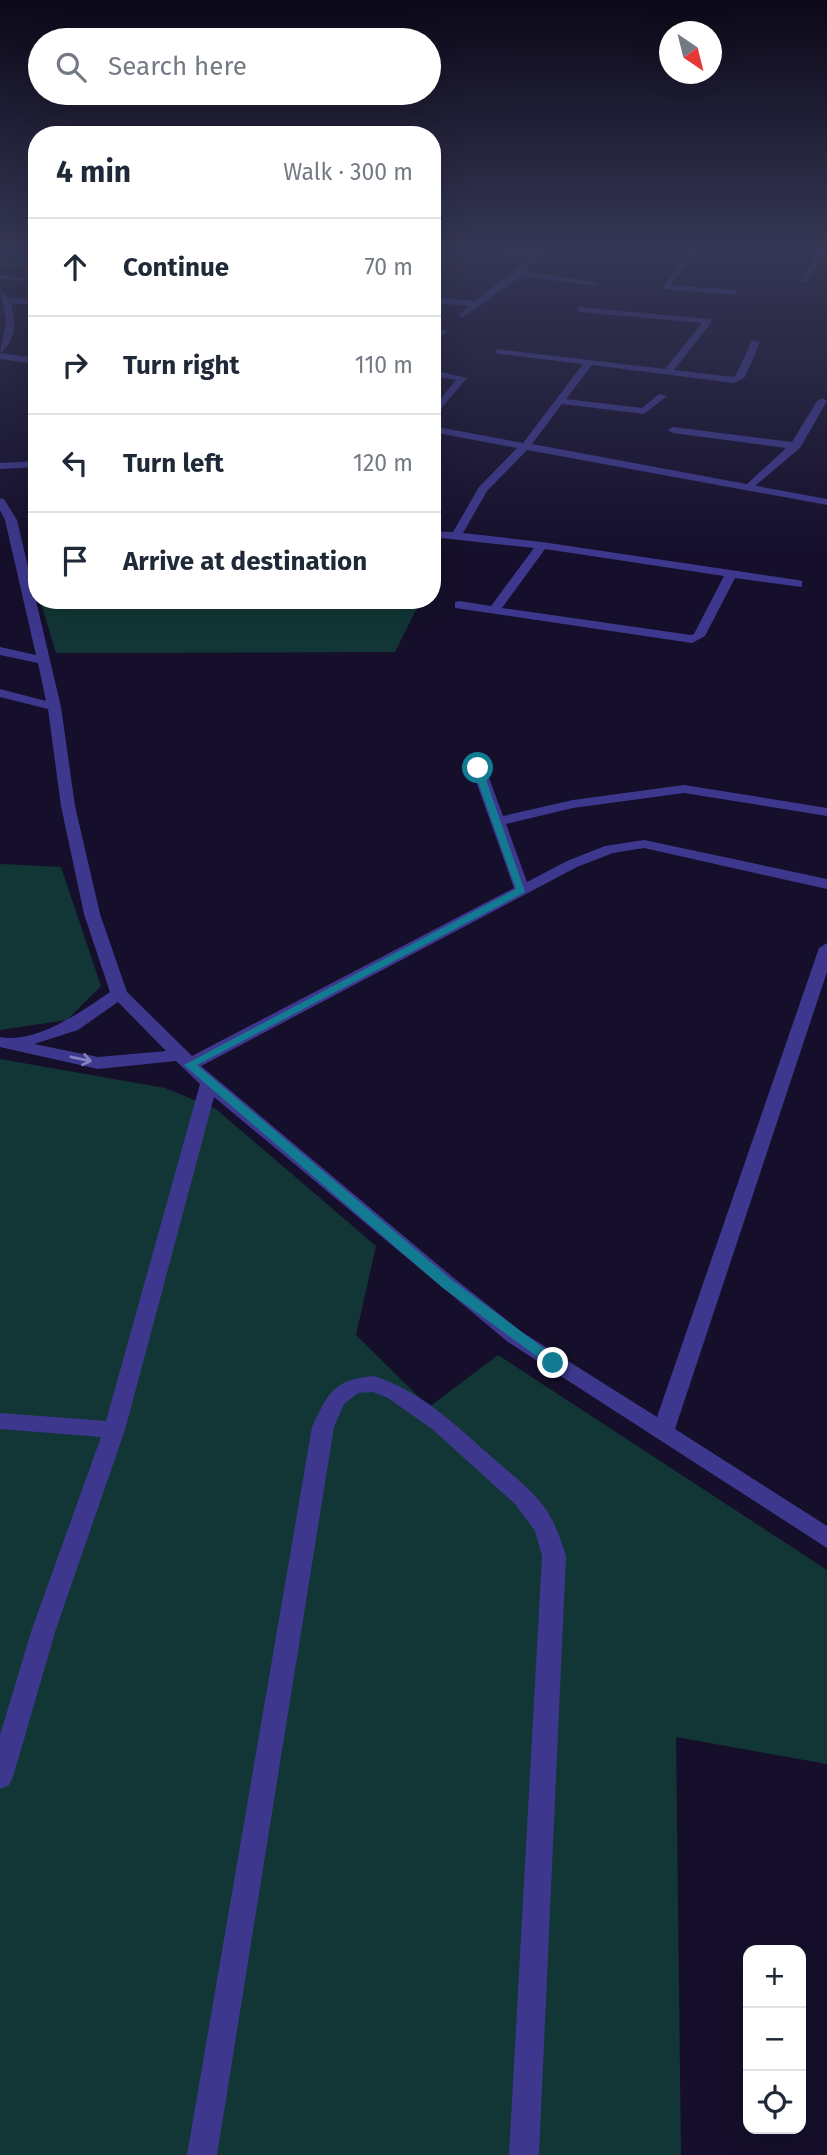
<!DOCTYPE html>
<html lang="en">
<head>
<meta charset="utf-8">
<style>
	body { margin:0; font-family:"Fira Sans",sans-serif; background:#f2f2f3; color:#1f2937 }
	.controls { position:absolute; right:21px; bottom:21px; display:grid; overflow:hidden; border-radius:14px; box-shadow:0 7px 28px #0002 }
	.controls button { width:63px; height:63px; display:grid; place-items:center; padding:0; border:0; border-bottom:2px solid #e0e1e3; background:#fff; color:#1f2937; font:35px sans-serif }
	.compass { position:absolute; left:659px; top:21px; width:63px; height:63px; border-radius:50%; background:#fff; box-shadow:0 7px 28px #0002; rotate:145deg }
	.stop { position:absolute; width:21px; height:21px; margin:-16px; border:5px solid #137b91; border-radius:50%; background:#fff }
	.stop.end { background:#137b91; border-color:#fff; box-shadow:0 2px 7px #0008 }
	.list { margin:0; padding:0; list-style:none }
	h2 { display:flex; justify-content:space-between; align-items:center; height:91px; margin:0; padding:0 28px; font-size:30px }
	h2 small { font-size:23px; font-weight:400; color:#747a83 }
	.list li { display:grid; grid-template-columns:46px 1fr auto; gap:21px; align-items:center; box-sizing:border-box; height:98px; padding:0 28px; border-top:2px solid #e0e1e3 }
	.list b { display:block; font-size:26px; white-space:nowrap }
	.list em { font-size:23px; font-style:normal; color:#747a83 }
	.icon { flex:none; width:38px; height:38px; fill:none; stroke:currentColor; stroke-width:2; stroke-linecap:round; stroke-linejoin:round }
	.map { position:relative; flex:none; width:827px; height:2155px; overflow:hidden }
	.search { position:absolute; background:#fff; box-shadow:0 7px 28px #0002; left:28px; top:28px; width:413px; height:77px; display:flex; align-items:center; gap:18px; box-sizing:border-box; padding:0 24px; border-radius:38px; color:#747a83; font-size:26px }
	.panel { position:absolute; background:#fff; box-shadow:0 7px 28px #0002; left:28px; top:126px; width:413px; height:483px; border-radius:28px }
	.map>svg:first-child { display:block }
	.green { fill:#123635 }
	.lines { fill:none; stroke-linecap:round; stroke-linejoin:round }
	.lane { fill:#3d388d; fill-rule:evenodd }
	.street { fill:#3d388d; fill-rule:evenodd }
	.oneway { stroke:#8680c0 }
	.route { fill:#137b91 }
</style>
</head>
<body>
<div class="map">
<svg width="827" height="2155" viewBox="0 0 827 2155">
	<rect width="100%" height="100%" fill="#150f2b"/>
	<path class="green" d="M0,250h37v21l-37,-4z
		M40,600h381l-26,52 -339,1z
		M0,864l61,3 40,119 -34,34 -67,10z
		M0,1059l165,29 51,21 160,137 -20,89 73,72 69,-52 329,215v194l-151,-27 5,418h-681z"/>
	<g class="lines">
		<path class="lane" d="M822,398l5,3 -27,47 -50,42 -4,-1v-4l40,-37 -113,-15 -5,-3 5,-3 119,15 25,-41z"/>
		<path class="street" d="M483,250l53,2 11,-2 -22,21 75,12 -4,3 -75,-10 -59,42 -4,-3 11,-9 -37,-3v-6l43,4 56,-44z
			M691,250h8l-29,35 64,5 3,5 -76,-6z
			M817,250h8l-18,32h-6z
			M0,275l33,4 4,3 -37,-3z
			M0,289l8,9 29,1v6l-26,-2c5,17 5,39 -11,50l6,-32z
			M577,307l134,12v4l-37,47 59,7 3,-2 16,-35 8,2 -15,35 -11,6 -142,-18 -26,34 76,9 17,-14 8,2 -23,18 -82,-10 -30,40 295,55v6l-300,-55 -40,41 -24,42 79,9 256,38 4,1v6l-67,-9 -30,58 -13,7 -237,-35v-6l4,-1 32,5 43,-58 -102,-11v-6l21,1 26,-45 38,-39 -85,-16v-6l91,17 60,-79 -84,-10 -3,-1v-4l169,20 37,-46 -122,-11zM545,549l179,27 -30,58 -3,1 -189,-27z
			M441,329l7,2 -16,15v-8z
			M0,353l37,5v6l-37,-5z
			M432,370l35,8 -35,41v-10l24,-29 -24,-4z
			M37,461v6l-37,2v-6z
			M0,498l4,1 13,21 44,187 14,99 25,108 27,78 65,64 322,-168 -43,-121 2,-3 5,-1 7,4 18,49 70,-16 111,-15 143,23v8l-143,-23 -111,15 -67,16 21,58 40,-21 38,-15 39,-6 183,39v10l-183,-41 -31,5 -36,14 -376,199 254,213 67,53 135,85 162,-469 8,-5v29l-152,457 152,97v22l-319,-206 -294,-245 -89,333 -69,199 -43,148 -4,8 -9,4v-54l32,-106 69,-192 -101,-8v-16l106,8 94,-337 -24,-23 -78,8 -98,-22v-10c36,7 81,-25 110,-45l-26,-78 -23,-108 -13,-97 -48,-12v-8l46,12 -8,-38 -38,-8v-8l36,8 -31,-135 -5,-10zM118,1002l48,49 -68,6 -64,-13 44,-14z
			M374,1376c49,16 81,49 119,82 19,17 40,32 54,53 9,14 14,29 19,45l-27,599h-30l33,-599 -7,-25 -20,-27 -83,-75 -44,-31 -15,-6 -15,1 -14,11 -10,23 -117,728h-30l125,-728c16,-34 22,-48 62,-51z"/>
	</g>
	<defs><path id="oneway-shaft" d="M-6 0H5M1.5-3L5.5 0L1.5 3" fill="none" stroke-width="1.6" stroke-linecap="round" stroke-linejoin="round" transform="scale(1.75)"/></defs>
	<use class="oneway" href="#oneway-shaft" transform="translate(81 1059) rotate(12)"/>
	<linearGradient id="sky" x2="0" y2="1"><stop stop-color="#0c0818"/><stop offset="0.45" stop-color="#353755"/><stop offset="1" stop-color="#353755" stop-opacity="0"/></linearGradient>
	<rect width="827" height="552" fill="url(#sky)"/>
	<path class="route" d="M478,765l4,3 43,124 -328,173 256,216 105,78 2,4 -7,5 -110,-80 -259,-223 332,-176 -43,-121z"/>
</svg>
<div class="controls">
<button>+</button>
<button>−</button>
<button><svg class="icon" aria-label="locate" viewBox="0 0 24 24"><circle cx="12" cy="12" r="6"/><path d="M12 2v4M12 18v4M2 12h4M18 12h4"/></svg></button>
</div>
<svg class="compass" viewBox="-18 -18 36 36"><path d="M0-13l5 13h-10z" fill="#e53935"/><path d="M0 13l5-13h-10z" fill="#747a83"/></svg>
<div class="stop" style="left:478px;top:768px"></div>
<div class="stop end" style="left:553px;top:1363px"></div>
<div class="search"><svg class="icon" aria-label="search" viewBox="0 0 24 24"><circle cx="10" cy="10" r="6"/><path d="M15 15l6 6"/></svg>Search here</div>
<section class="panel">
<h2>4 min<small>Walk · 300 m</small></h2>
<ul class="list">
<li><svg class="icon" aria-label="ahead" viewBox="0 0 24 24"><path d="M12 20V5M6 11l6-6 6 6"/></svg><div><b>Continue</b></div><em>70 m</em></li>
<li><svg class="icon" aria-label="right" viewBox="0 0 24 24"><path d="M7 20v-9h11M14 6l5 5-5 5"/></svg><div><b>Turn right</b></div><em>110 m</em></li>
<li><svg class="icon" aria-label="left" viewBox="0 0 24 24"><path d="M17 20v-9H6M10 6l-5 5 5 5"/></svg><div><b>Turn left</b></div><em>120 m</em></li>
<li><svg class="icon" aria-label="arrive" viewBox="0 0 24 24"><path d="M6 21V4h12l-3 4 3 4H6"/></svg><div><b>Arrive at destination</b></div></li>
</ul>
</section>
</div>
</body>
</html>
